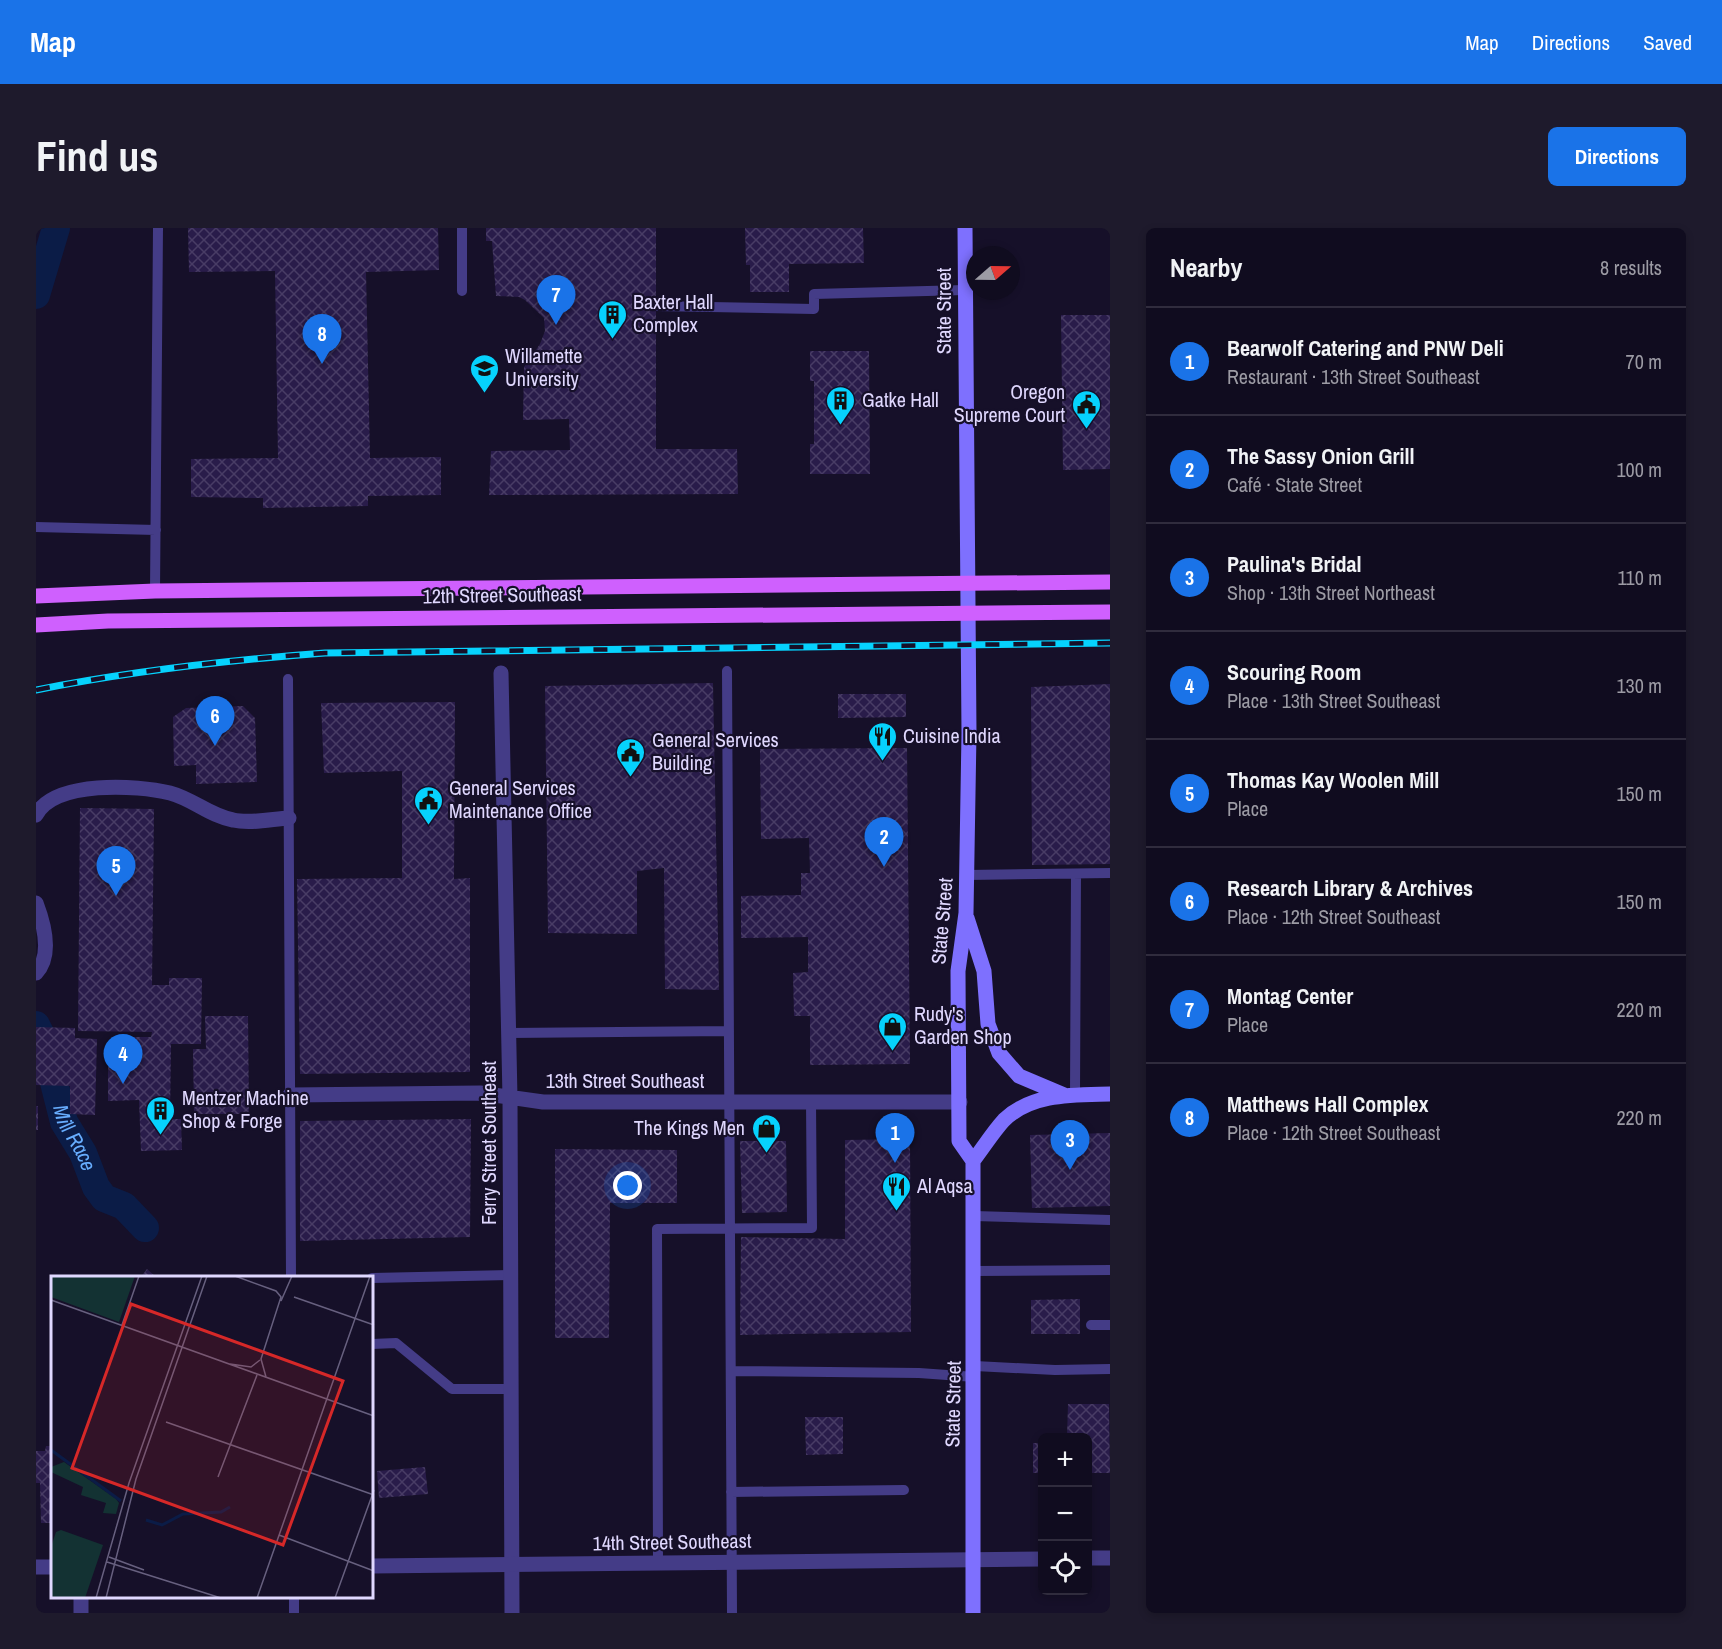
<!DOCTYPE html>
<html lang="en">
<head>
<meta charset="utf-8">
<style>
	body { margin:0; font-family:"Archivo Narrow",sans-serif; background:#1e1a2c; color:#f1f3f6 }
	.controls { position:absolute; right:18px; bottom:18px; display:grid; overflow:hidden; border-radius:9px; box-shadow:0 3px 9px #0003 }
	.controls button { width:54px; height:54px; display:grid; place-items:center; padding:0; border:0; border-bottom:2px solid #302c3d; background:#100c1f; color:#f1f3f6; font:30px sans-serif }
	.compass { position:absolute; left:930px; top:18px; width:54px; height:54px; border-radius:50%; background:#100c1f; box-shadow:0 3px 9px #0003; rotate:70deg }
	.you { position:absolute; left:592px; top:958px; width:21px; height:21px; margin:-15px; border:4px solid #fff; border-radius:50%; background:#1a73e8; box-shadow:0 0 0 9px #1a73e833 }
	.badge { display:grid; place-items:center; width:39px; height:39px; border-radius:50%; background:#1a73e8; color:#fff; font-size:20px; font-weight:700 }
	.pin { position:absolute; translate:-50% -50px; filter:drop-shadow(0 2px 3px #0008) }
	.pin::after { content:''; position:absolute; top:32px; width:21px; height:18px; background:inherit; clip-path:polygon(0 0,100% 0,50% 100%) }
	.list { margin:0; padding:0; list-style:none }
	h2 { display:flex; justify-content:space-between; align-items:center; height:78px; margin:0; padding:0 24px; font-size:26px }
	h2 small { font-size:20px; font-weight:400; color:#9c9ba4 }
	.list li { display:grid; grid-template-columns:39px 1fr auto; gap:18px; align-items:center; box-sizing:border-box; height:108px; padding:0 24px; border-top:2px solid #302c3d }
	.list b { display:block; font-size:22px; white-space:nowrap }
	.list p { margin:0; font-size:20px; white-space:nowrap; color:#9c9ba4 }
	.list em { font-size:20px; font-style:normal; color:#9c9ba4 }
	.icon { flex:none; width:33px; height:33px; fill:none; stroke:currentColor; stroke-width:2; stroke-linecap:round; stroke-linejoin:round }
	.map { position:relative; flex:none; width:1074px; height:1385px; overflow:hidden; border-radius:9px }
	header { display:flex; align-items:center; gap:36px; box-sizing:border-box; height:84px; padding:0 30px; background:#1a73e8; color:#fff }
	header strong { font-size:28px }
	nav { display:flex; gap:33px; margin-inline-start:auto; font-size:21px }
	.intro { display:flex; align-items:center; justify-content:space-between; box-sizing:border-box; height:144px; padding:0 36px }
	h1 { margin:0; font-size:42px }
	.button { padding:15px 27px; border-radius:9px; background:#1a73e8; color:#fff; font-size:21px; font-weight:700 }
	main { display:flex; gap:36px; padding:0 36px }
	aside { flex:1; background:#100c1f; border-radius:9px; box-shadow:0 3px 9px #0003 }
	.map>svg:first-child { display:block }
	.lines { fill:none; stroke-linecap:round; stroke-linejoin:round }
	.canal { stroke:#0b1c47; stroke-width:28 }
	.building { fill:url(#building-cross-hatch) }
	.service { stroke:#443c87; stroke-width:10 }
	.pedestrian { stroke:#443c87; stroke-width:15 }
	.minor { stroke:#443c87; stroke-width:15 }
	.tertiary { stroke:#443c87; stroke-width:15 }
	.secondary { stroke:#7e70fe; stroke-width:15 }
	.primary { stroke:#cf60fe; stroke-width:15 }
	.rail-casing { stroke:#06d2fd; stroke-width:7 }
	.rail { stroke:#161029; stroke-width:4.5; stroke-dasharray:14; stroke-linecap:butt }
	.labels { text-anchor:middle; stroke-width:4.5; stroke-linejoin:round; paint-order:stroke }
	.poi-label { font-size:20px; fill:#e0d8ff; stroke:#161029; text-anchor:start }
	.street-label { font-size:20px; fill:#e0d8ff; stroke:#161029 }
	.water-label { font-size:21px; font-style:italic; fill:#67adfe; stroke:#161029 }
	.inset-river { fill:none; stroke:#0b1c47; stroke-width:3 }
	.inset-road { fill:none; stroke:#67607f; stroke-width:1.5 }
	.view { fill:#d62828; fill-opacity:0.15; stroke:#d62828; stroke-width:3 }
	.inset-edge { fill:none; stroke:#e0d8ff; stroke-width:3 }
</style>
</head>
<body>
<header>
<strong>Map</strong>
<nav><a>Map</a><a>Directions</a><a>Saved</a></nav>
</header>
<div class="intro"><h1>Find us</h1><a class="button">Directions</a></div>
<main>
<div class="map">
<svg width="1074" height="1385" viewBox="0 0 1074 1385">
	<defs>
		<pattern id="building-cross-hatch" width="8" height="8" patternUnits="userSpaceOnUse" patternTransform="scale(1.5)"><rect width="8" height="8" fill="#291c4a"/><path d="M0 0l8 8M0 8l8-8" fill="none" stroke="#483c65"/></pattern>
	</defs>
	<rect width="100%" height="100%" fill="#161029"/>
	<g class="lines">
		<g class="canal">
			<path d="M0,67l20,-67"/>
			<path id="s1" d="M0,797l7,14 21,83 19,31 13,34 8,11 20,8 21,22"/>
		</g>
	</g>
	<path class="building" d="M152,0h250l1,42 -73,2 4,186 71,-1v38l-73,1v10l-105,2v-10l-72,-1v-38l87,-1 -3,-187 -86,1z
		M450,0h170v221h81l1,45 -249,1 2,-44 79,-1 -1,-31 -46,1 1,-53 16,-23 5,-13 -1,-13 -19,-18 -6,-3 -23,-1 -4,-55h-6z
		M709,0h118l1,35 -75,1v28h-39v-27h-4z
		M1025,87h49v154l-47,1z
		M774,123h59l1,123h-60v-30h4v-63h-4z
		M677,455l6,307 -54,-1 -1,-121 -27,3v63l-89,-1 -3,-247z
		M1074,456v180l-78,1 -1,-178z
		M802,466h68v23l-68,1z
		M419,474l-1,177 16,-1v194l-170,2 -3,-195 105,-1v-107l-78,2 -3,-70z
		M207,478l12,12 2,64 -61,2v-19l-22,1 -1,-49 13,-9z
		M871,520l3,316 -100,1v-49h-16l-1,-43 15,-1v-35l-67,1v-42l60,-1v-22h9l-1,-35 -48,1 -1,-90z
		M44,580l74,1 -2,176h17v-7h33l-1,66h-30l-1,75h11l1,31 -41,1 -2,-51 -31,1v-43h22v-21h21l1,-5 -74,-1z
		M169,788h43l1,98h-55l-1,-65h13z
		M0,799l39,1v10l22,1 -2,76 -25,-1v-28l-34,-1z
		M0,878h2v24h-2z
		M435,891l-1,118 -170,4v-120z
		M1074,905v73l-78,2 -2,-73z
		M874,911l1,193 -171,3 1,-98 104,2v-99z
		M704,913h46l1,71 -45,1z
		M519,921l122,1v53h-67l-1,135h-54z
		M111,1041l9,8h-15z
		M1044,1071v35h-49v-34z
		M1032,1176h41l1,69h-22v-36h-21z
		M769,1189h38v37l-37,1z
		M997,1215h9v30h-9z
		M10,1218h6v77h-11l-1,-40h-4v-32h9z
		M389,1239l3,27 -49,4 -2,-27z"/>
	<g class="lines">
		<path class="service" d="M426,0v63
			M620,78l158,3v-15l151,-4
			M0,299l120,3
			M119,363l3,-363
			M691,443l5,942
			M252,451l3,598
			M931,647l143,-2
			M473,805l220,-2
			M1039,867l1,-221
			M938,988l136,4
			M938,1043l136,-1
			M336,1050l139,-3
			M1055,1097h19
			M336,1116l24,-1 56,46h60
			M939,1138l80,4 55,-1
			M695,1143l188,2 56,4
			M695,1264l173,-2
			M622,1335l-1,-334 155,-1 -1,-126
			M258,1368v17"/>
		<path class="pedestrian" d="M0,587c19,-35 101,-30 134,-22 23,6 40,23 63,27 17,4 39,-1 56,-2
			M0,675c8,21 17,52 0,70"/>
		<path class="minor" d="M465,445l9,425 2,515
			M254,867l190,-2 63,9h417
			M45,1385v-17"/>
		<path class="tertiary" d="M1052,1330h22
			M336,1338l670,-7
			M0,1339h16"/>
		<path class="secondary" d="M929,0l4,505 -3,180 -8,58 1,170 14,20v452
			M931,690l17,53 4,53 11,29 20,23 45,19
			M937,933c10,-13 20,-29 31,-41 28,-27 70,-25 106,-26"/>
		<path class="primary" d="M0,368l119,-5 955,-9
			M0,397l72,-4 1002,-9"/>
		<defs>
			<path id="rail" d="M0,462c95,-19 193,-30 289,-37l785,-10"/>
		</defs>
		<use href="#rail" class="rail-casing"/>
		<use href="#rail" class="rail"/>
	</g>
	<defs>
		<symbol id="building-pin" viewBox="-11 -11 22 30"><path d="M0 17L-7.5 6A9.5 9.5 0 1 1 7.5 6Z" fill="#06d2fd" stroke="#161029"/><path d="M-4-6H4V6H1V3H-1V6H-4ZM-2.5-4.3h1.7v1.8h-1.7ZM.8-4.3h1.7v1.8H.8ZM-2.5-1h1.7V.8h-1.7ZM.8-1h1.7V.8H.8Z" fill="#111"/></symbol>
		<symbol id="university-pin" viewBox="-11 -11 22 30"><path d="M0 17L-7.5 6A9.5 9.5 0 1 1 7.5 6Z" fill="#06d2fd" stroke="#161029"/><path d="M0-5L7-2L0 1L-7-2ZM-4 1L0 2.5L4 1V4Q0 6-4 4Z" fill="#111"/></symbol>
		<symbol id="civic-pin" viewBox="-11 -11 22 30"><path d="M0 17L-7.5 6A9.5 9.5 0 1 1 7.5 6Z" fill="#06d2fd" stroke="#161029"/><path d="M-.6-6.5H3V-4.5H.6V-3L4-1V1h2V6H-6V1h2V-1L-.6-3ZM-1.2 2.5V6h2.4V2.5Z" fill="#111"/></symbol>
		<symbol id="restaurant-pin" viewBox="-11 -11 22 30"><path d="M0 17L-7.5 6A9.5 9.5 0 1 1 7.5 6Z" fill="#06d2fd" stroke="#161029"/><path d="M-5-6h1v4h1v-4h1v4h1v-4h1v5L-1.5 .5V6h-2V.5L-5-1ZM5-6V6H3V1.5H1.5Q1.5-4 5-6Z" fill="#111"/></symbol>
		<symbol id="shop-pin" viewBox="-11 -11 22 30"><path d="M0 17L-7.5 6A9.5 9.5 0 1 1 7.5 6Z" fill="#06d2fd" stroke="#161029"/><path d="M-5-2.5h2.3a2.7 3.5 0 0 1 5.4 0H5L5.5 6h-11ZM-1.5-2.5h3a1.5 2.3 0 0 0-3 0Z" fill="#111"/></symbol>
	</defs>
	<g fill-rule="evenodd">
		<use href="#building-pin" x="560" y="70" width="33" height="45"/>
		<use href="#university-pin" x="432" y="124" width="33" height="45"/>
		<use href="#building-pin" x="788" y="156" width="33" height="45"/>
		<use href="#civic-pin" x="1034" y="160" width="33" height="45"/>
		<use href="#restaurant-pin" x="830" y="492" width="33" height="45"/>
		<use href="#civic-pin" x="578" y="508" width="33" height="45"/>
		<use href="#civic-pin" x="376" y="556" width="33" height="45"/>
		<use href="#shop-pin" x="840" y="782" width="33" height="45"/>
		<use href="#building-pin" x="108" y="866" width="33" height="45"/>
		<use href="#shop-pin" x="714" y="884" width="33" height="45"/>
		<use href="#restaurant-pin" x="844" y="942" width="33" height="45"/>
	</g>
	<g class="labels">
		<g class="poi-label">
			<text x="597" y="81">Baxter Hall<tspan x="597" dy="23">Complex</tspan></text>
			<text x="469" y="135">Willamette<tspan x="469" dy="23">University</tspan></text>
			<text x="1029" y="171" text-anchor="end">Oregon<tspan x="1029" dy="23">Supreme Court</tspan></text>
			<text x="826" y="179">Gatke Hall</text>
			<text x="867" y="515">Cuisine India</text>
			<text x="616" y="519">General Services<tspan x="616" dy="23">Building</tspan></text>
			<text x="413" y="567">General Services<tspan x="413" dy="23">Maintenance Office</tspan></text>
			<text x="878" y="793">Rudy's<tspan x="878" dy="23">Garden Shop</tspan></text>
			<text x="146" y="877">Mentzer Machine<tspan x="146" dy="23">Shop &amp; Forge</tspan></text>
			<text x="709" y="907" text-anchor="end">The Kings Men</text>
			<text x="881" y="965">Al Aqsa</text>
		</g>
		<g class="street-label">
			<text transform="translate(908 83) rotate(-90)" y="7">State Street</text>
			<text transform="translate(466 367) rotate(-1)" y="7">12th Street Southeast</text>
			<text transform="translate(906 693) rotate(-85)" y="7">State Street</text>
			<text x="589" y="860">13th Street Southeast</text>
			<text transform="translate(453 915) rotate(-90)" y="7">Ferry Street Southeast</text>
			<text transform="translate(917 1176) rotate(-89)" y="7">State Street</text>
			<text transform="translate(636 1314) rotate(-1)" y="7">14th Street Southeast</text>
		</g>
		<g class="water-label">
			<text dy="7" stroke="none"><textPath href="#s1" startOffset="120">Mill Race</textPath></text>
		</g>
	</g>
	<g transform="translate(15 1048)">
		<rect width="322" height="322" fill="#161029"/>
		<path d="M0,0h84l-16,46 -68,-25z" fill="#133233"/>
		<path d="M13,186l52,37 3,4 -3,11 -13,-1 3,-10 -25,-8 2,-8 -32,-15v-5z" fill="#133233"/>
		<path d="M10,254l42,15 -18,53h-34v-51l5,-15z" fill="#133233"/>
		<path class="inset-river" d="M0,174l70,51M95,244l16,5 21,-11 38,-2 9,-5"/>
		<path class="inset-road" d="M184,0l41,15 5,6 -20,62 5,18M243,21l80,28M0,24l323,116M230,25l11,-25M71,49l17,-49M179,88l21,3 9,-7M115,146l208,73M167,201l39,-102M228,259l95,36M58,281l35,13M56,286l114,36M45,322l33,-115 73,-207M55,322l30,-119 71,-203M206,322l113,-322M284,322l39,-108"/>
		<path class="view" d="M80,28l212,77 -60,164 -211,-77z"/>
		<rect width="322" height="322" class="inset-edge"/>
	</g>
</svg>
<div class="controls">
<button>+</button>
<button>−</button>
<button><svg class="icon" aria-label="locate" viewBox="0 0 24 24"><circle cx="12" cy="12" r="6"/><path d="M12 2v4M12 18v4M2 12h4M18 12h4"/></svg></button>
</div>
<svg class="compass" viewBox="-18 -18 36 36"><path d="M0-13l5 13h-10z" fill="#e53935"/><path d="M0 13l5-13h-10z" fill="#9c9ba4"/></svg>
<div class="you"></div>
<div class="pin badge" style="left:859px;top:935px">1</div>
<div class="pin badge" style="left:848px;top:639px">2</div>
<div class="pin badge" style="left:1034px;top:942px">3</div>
<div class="pin badge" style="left:87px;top:856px">4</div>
<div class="pin badge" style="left:80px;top:668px">5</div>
<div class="pin badge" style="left:179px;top:518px">6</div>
<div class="pin badge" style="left:520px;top:97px">7</div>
<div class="pin badge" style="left:286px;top:136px">8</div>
</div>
<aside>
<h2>Nearby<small>8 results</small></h2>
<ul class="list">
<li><span class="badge">1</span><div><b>Bearwolf Catering and PNW Deli</b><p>Restaurant · 13th Street Southeast</p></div><em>70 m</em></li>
<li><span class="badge">2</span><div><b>The Sassy Onion Grill</b><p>Café · State Street</p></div><em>100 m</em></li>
<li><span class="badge">3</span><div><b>Paulina's Bridal</b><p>Shop · 13th Street Northeast</p></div><em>110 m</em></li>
<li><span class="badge">4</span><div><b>Scouring Room</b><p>Place · 13th Street Southeast</p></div><em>130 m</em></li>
<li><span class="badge">5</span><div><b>Thomas Kay Woolen Mill</b><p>Place</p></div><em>150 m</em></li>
<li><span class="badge">6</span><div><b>Research Library &amp; Archives</b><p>Place · 12th Street Southeast</p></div><em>150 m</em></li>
<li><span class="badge">7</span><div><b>Montag Center</b><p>Place</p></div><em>220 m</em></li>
<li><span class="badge">8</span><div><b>Matthews Hall Complex</b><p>Place · 12th Street Southeast</p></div><em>220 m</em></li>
</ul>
</aside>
</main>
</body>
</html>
